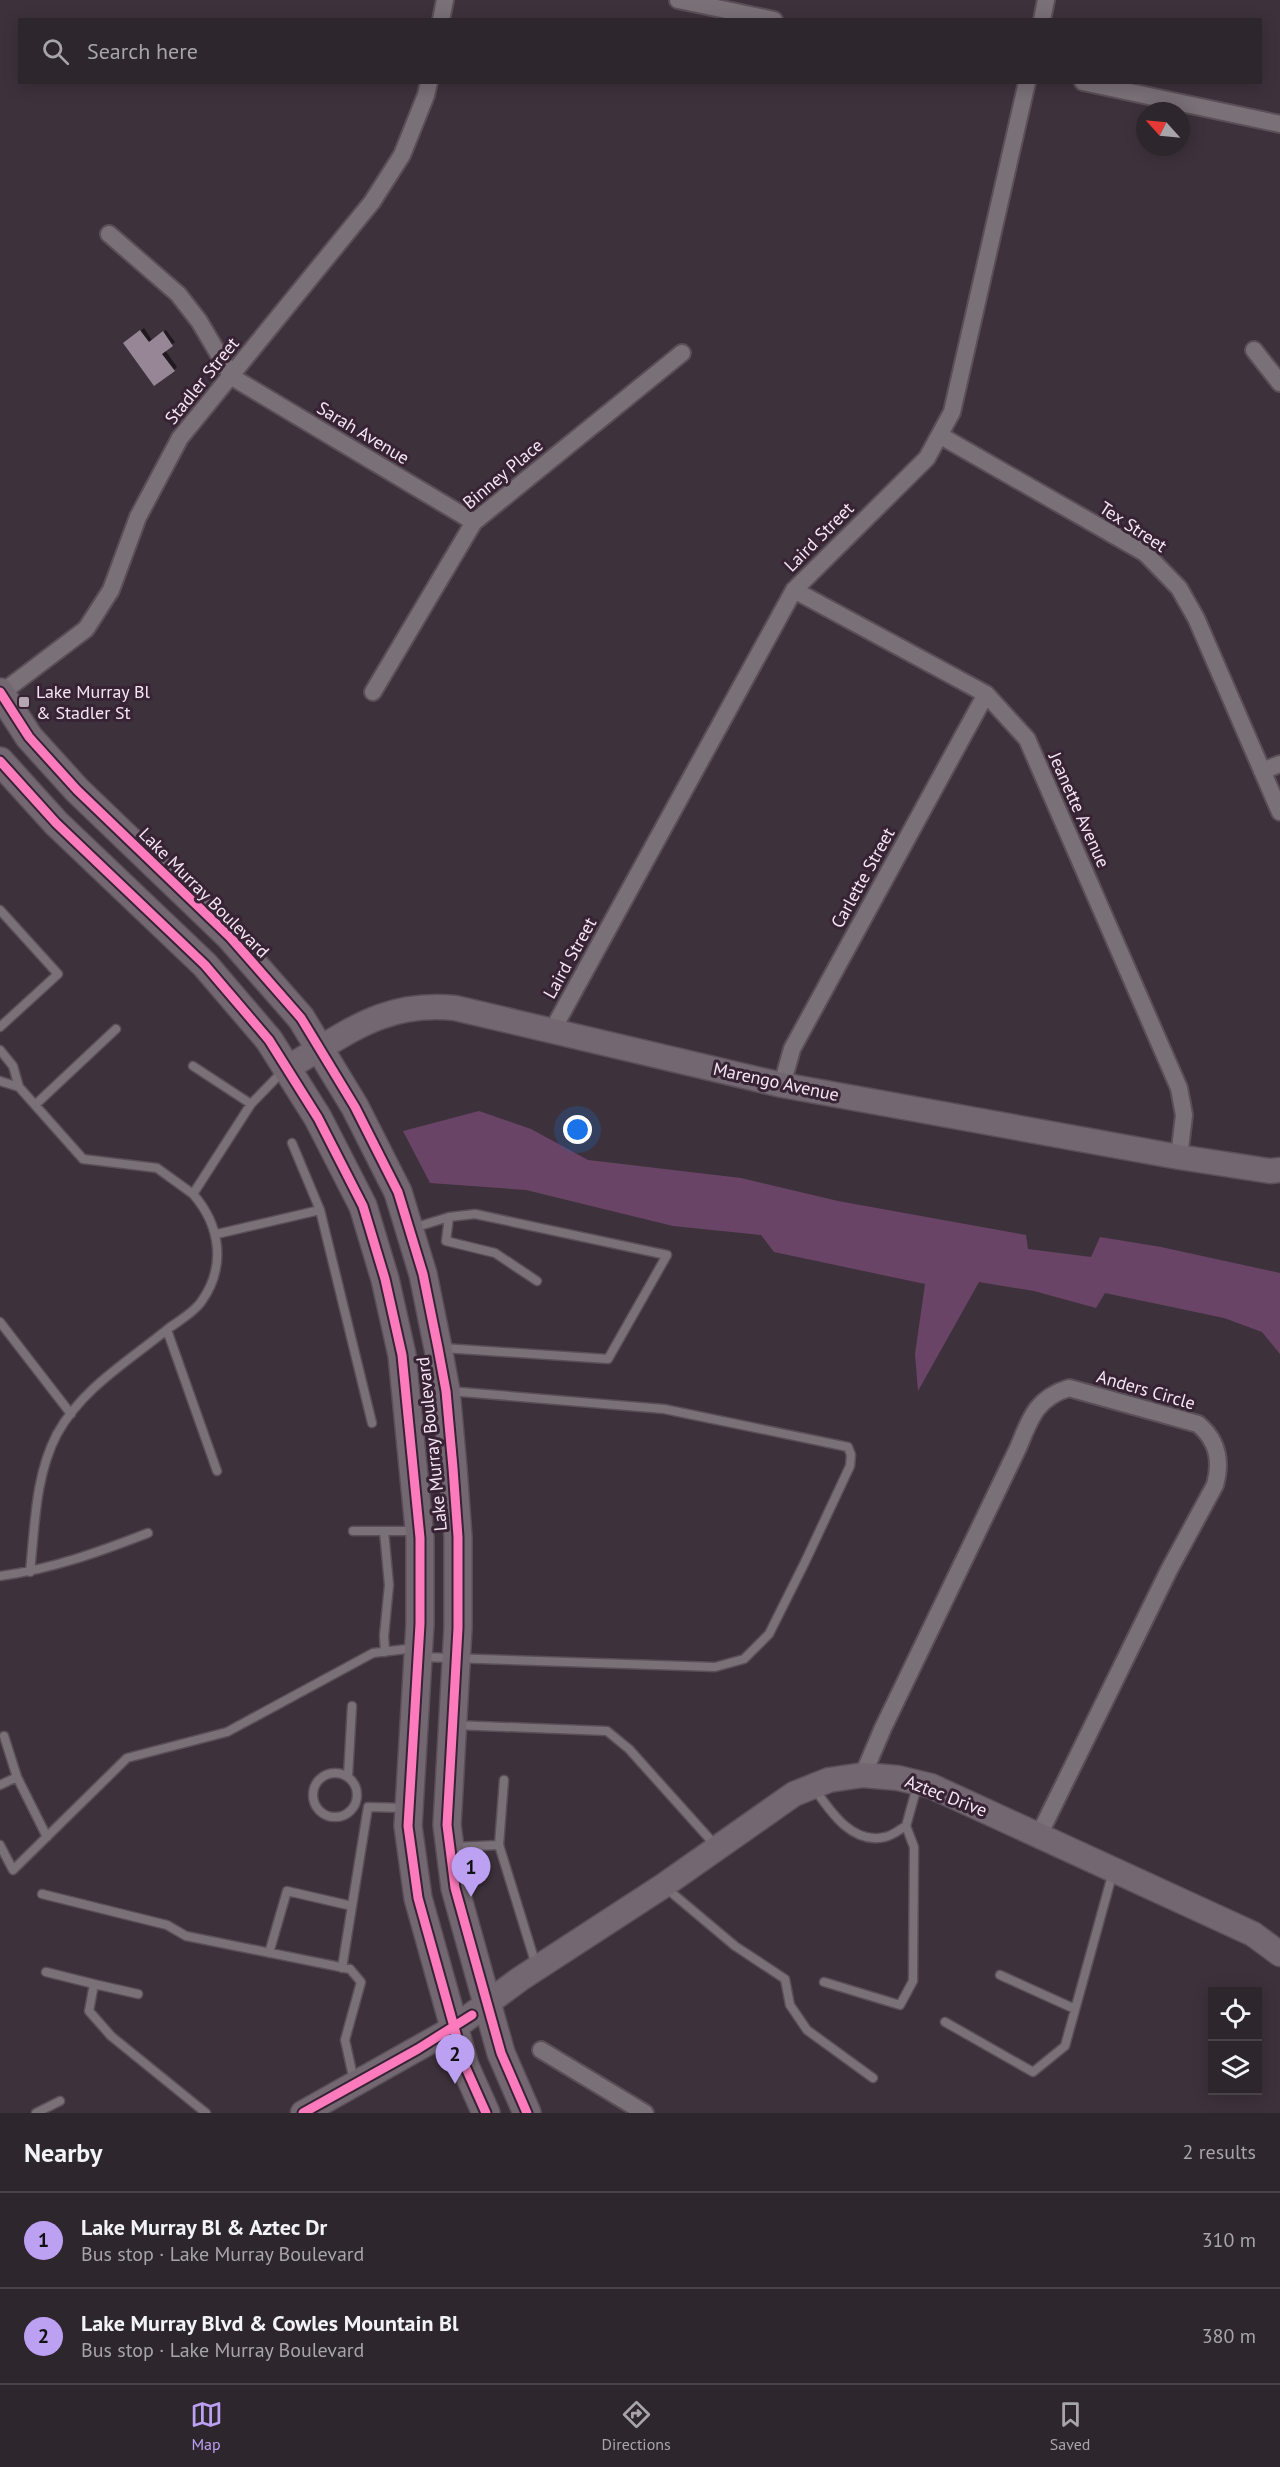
<!DOCTYPE html>
<html lang="en">
<head>
<meta charset="utf-8">
<style>
	body { margin:0; font-family:"PT Sans",sans-serif; background:#3a3239; color:#f1f3f6 }
	.controls { position:absolute; right:18px; bottom:18px; display:grid; overflow:hidden; border-radius:0px; box-shadow:0 3px 15px #0003 }
	.controls button { width:54px; height:54px; display:grid; place-items:center; padding:0; border:0; border-bottom:2px solid #494349; background:#2e262d; color:#f1f3f6; font:30px sans-serif }
	.compass { position:absolute; left:1136px; top:102px; width:54px; height:54px; border-radius:50%; background:#2e262d; box-shadow:0 3px 15px #0003; rotate:297deg }
	.you { position:absolute; left:578px; top:1130px; width:21px; height:21px; margin:-15px; border:4px solid #fff; border-radius:50%; background:#1a73e8; box-shadow:0 0 0 9px #1a73e833 }
	.badge { display:grid; place-items:center; width:39px; height:39px; border-radius:50%; background:#bca0f2; color:#111; font-size:20px; font-weight:700 }
	.pin { position:absolute; translate:-50% -50px; filter:drop-shadow(0 2px 3px #0008) }
	.pin::after { content:''; position:absolute; top:32px; width:21px; height:18px; background:inherit; clip-path:polygon(0 0,100% 0,50% 100%) }
	.list { margin:0; padding:0; list-style:none }
	h2 { display:flex; justify-content:space-between; align-items:center; height:78px; margin:0; padding:0 24px; font-size:26px }
	h2 small { font-size:20px; font-weight:400; color:#a7a5aa }
	.list li { display:grid; grid-template-columns:39px 1fr auto; gap:18px; align-items:center; box-sizing:border-box; height:96px; padding:0 24px; border-top:2px solid #494349 }
	.list b { display:block; font-size:22px; white-space:nowrap }
	.list p { margin:0; font-size:20px; white-space:nowrap; color:#a7a5aa }
	.list em { font-size:20px; font-style:normal; color:#a7a5aa }
	.icon { flex:none; width:33px; height:33px; fill:none; stroke:currentColor; stroke-width:2; stroke-linecap:round; stroke-linejoin:round }
	.map { position:relative; flex:none; width:1280px; height:2113px; overflow:hidden }
	.search { position:absolute; background:#2e262d; box-shadow:0 3px 15px #0003; left:18px; right:18px; top:18px; height:66px; display:flex; align-items:center; gap:15px; box-sizing:border-box; padding:0 21px; border-radius:0px; color:#a7a5aa; font-size:22px }
	.sheet { height:270px; background:#2e262d }
	nav { display:flex; justify-content:space-around; align-items:center; box-sizing:border-box; height:84px; border-top:2px solid #494349; background:#2e262d; font-size:16px; color:#a7a5aa }
	nav a { display:grid; justify-items:center; gap:3px }
	nav .on { color:#bca0f2 }
	.map>svg:first-child { display:block }
	.green { fill:#6a4466 }
	.shadow { fill:#0007 }
	.building { fill:#978695 }
	.lines { fill:none; stroke-linecap:round; stroke-linejoin:round }
	.lane-casing { stroke:#5a4f58; stroke-width:11 }
	.street-casing { stroke:#5a4f58; stroke-width:20 }
	.secondary-casing { stroke:#5a4f58; stroke-width:27 }
	.primary-casing { stroke:#5a4f58; stroke-width:30 }
	.lane { stroke:#7a7178; stroke-width:8 }
	.street { stroke:#7a7178; stroke-width:16 }
	.secondary { stroke:#736871; stroke-width:24 }
	.primary { stroke:#736872; stroke-width:27 }
	.cycleway-casing { stroke:#382335; stroke-width:13 }
	.cycleway { stroke:#fd7abc; stroke-width:9 }
	.poi-dot { fill:#b4a7b2; stroke:#382335; stroke-width:2 }
	.labels { text-anchor:middle; stroke-width:6; stroke-linejoin:round; paint-order:stroke }
	.street-label { font-size:18px; fill:#f4e6f2; stroke:#382335 }
	.poi-label { font-size:18px; fill:#f4e6f2; stroke:#382335; text-anchor:start }
</style>
</head>
<body>
<div class="map">
<svg width="1280" height="2113" viewBox="0 0 1280 2113">
	<rect width="100%" height="100%" fill="#3d323c"/>
	<path class="green" d="M479,1111l52,18 57,31 153,18 97,23 188,34 2,14 63,8 9,-20 61,10 119,26v81l-18,-22 -38,-14 -119,-25 -9,15 -62,-17 -55,-9 -61,109 -3,-37 10,-70 -151,-32 -13,-17 -88,-9 -147,-36 -96,-7 -27,-52z"/>
	<path class="shadow" d="M144,328l8,12 14,-10 9,12 -10,8 12,17 -3,3 -46,-30z"/>
	<path class="building" d="M140,330l9,12 14,-11 10,15 -11,8 13,17 -21,15 -31,-43z"/>
	<g class="lines">
		<defs>
			<path id="lane" d="M0,910l58,64 -58,53
				M0,1050l13,16 6,21
				M193,1066l58,38
				M0,1081l19,6 64,72 74,9 36,26
				M35,1105l81,-76
				M292,1143l28,67 52,213
				M449,1217l-3,24 49,12 42,28
				M413,1228l36,-11 26,-3 192,41 -59,104 -165,-11
				M217,1234l103,-24
				M0,1322l71,92
				M167,1330l50,141
				M353,1531h63
				M384,1531l5,54 -5,51 1,16
				M30,1572c5,-47 5,-96 27,-138 25,-46 73,-74 112,-106 10,-7 25,-16 32,-26 26,-36 19,-77 -8,-108l58,-90 33,-34
				M0,1576c52,-7 99,-24 148,-43
				M422,1657l293,10 29,-8 25,-25 36,-72 45,-96 1,-11 -3,-8 -184,-38 -215,-18
				M455,1725l152,6 22,18 87,97
				M4,1736l13,41
				M313 1795a22 22 0 1 1 44 0a22 22 0 1 1-44 0Z
				M348,1776l4,-70
				M504,1780l-5,65 37,120
				M0,1785l17,-8 30,60
				M814,1788c16,23 38,57 71,49 7,-1 15,-8 21,-11
				M0,1845l13,25 114,-112 100,-26 146,-79 42,-5
				M455,1847l44,-2
				M666,1888l69,58 50,33 5,26 17,25 66,48
				M42,1894l125,31 19,11 164,33 11,13 -16,58 9,41
				M352,1906l16,-99 37,1
				M269,1953l18,-62 65,15 -10,62
				M46,1972l48,12
				M1000,1975l75,34
				M824,1982l76,23 13,-24 1,-134 -8,-21 12,-43
				M138,1994l-44,-10 -5,27 22,25 95,77
				M945,2022l88,50 32,-26 48,-174
				M36,2113l24,-12"/>
			<path id="street" d="M678,0l96,20
				M441,20l4,-20
				M1042,20l4,-20
				M1083,82l197,42
				M109,234l69,60 21,27 33,56 242,145
				M1254,350l26,33
				M941,436l204,117 34,35 17,30 84,194
				M794,590l192,104 41,45 152,349 5,27 -5,42
				M373,692l101,-170 208,-169
				M0,694l86,-65 25,-39 27,-73 42,-79 192,-236 30,-47 24,-60 3,-13
				M1262,771l18,-7
				M552,1031l242,-441 133,-132 25,-46 75,-330
				M782,1085l10,-36 194,-355
				M863,1775l20,-47 135,-280c12,-29 18,-50 51,-60l129,36c19,16 24,36 17,61l-46,85 -130,265
				M541,2050l104,63"/>
			<path id="secondary" d="M287,1068c60,-34 95,-67 168,-60l327,77 397,72 91,14 10,-1
				M303,2113l151,-85 66,-49 143,-93 131,-92 35,-14 34,-5 35,3 33,8 322,148 27,20"/>
			<path id="primary" d="M0,692l29,45 48,53 153,147 71,81 54,89 43,85 25,82 15,74 8,43 7,77 5,69v91l-11,197 8,63 46,165 26,60
				M0,761l56,62 149,142 64,75 49,78 45,88 22,73 17,76 18,183v86l-12,202 10,72 47,168 21,47"/>
		</defs>
		<use href="#lane" class="lane-casing"/>
		<use href="#street" class="street-casing"/>
		<use href="#secondary" class="secondary-casing"/>
		<use href="#primary" class="primary-casing"/>
		<use href="#lane" class="lane"/>
		<use href="#street" class="street"/>
		<use href="#secondary" class="secondary"/>
		<use href="#primary" class="primary"/>
		<defs>
			<path id="cycleway" d="M0,692l29,45 48,53 153,147 71,81 54,89 43,85 25,82 15,74 8,43 7,77 5,69v91l-11,197 8,63 46,165 26,60
				M0,761l56,62 149,142 64,75 49,78 45,88 22,73 17,76 18,183v86l-12,202 10,72 47,168 21,47
				M303,2113l115,-64 54,-34"/>
		</defs>
		<use href="#cycleway" class="cycleway-casing"/>
		<use href="#cycleway" class="cycleway"/>
	</g>
	<rect class="poi-dot" x="18" y="696" width="12" height="12" rx="3"/>
	<g class="labels">
		<g class="street-label">
			<text transform="translate(202 381) rotate(-51)" y="6">Stadler Street</text>
			<text transform="translate(363 433) rotate(31)" y="6">Sarah Avenue</text>
			<text transform="translate(503 474) rotate(-40)" y="6">Binney Place</text>
			<text transform="translate(1133 527) rotate(33)" y="6">Tex Street</text>
			<text transform="translate(819 537) rotate(-45)" y="6">Laird Street</text>
			<text transform="translate(1079 810) rotate(66)" y="6">Jeanette Avenue</text>
			<text transform="translate(863 878) rotate(-61)" y="6">Carlette Street</text>
			<text transform="translate(204 893) rotate(45)" y="6">Lake Murray Boulevard</text>
			<text transform="translate(570 958) rotate(-61)" y="6">Laird Street</text>
			<text transform="translate(776 1082) rotate(12)" y="6">Marengo Avenue</text>
			<text transform="translate(1146 1390) rotate(16)" y="6">Anders Circle</text>
			<text transform="translate(432 1444) rotate(-96)" y="6">Lake Murray Boulevard</text>
			<text transform="translate(946 1796) rotate(21)" y="6">Aztec Drive</text>
		</g>
		<g class="poi-label">
			<text x="36" y="698">Lake Murray Bl<tspan x="36" dy="21">&amp; Stadler St</tspan></text>
		</g>
	</g>
</svg>
<div class="controls">
<button><svg class="icon" aria-label="locate" viewBox="0 0 24 24"><circle cx="12" cy="12" r="6"/><path d="M12 2v4M12 18v4M2 12h4M18 12h4"/></svg></button>
<button><svg class="icon" aria-label="layers" viewBox="0 0 24 24"><path d="M12 4l9 5-9 5-9-5zM3 14l9 5 9-5"/></svg></button>
</div>
<svg class="compass" viewBox="-18 -18 36 36"><path d="M0-13l5 13h-10z" fill="#e53935"/><path d="M0 13l5-13h-10z" fill="#a7a5aa"/></svg>
<div class="you"></div>
<div class="pin badge" style="left:471px;top:1897px">1</div>
<div class="pin badge" style="left:455px;top:2084px">2</div>
<div class="search"><svg class="icon" aria-label="search" viewBox="0 0 24 24"><circle cx="10" cy="10" r="6"/><path d="M15 15l6 6"/></svg>Search here</div>
</div>
<section class="sheet">
<h2>Nearby<small>2 results</small></h2>
<ul class="list">
<li><span class="badge">1</span><div><b>Lake Murray Bl &amp; Aztec Dr</b><p>Bus stop · Lake Murray Boulevard</p></div><em>310 m</em></li>
<li><span class="badge">2</span><div><b>Lake Murray Blvd &amp; Cowles Mountain Bl</b><p>Bus stop · Lake Murray Boulevard</p></div><em>380 m</em></li>
</ul>
</section>
<nav>
<a class="on"><svg class="icon" aria-label="map" viewBox="0 0 24 24"><path d="M3 6l6-2 6 2 6-2v14l-6 2-6-2-6 2zM9 4v14M15 6v14"/></svg>Map</a>
<a><svg class="icon" aria-label="directions" viewBox="0 0 24 24"><path d="M12 3l9 9-9 9-9-9zM9 14v-3h6M13 9l2 2-2 2"/></svg>Directions</a>
<a><svg class="icon" aria-label="saved" viewBox="0 0 24 24"><path d="M7 4h10v16l-5-4-5 4z"/></svg>Saved</a>
</nav>
</body>
</html>
